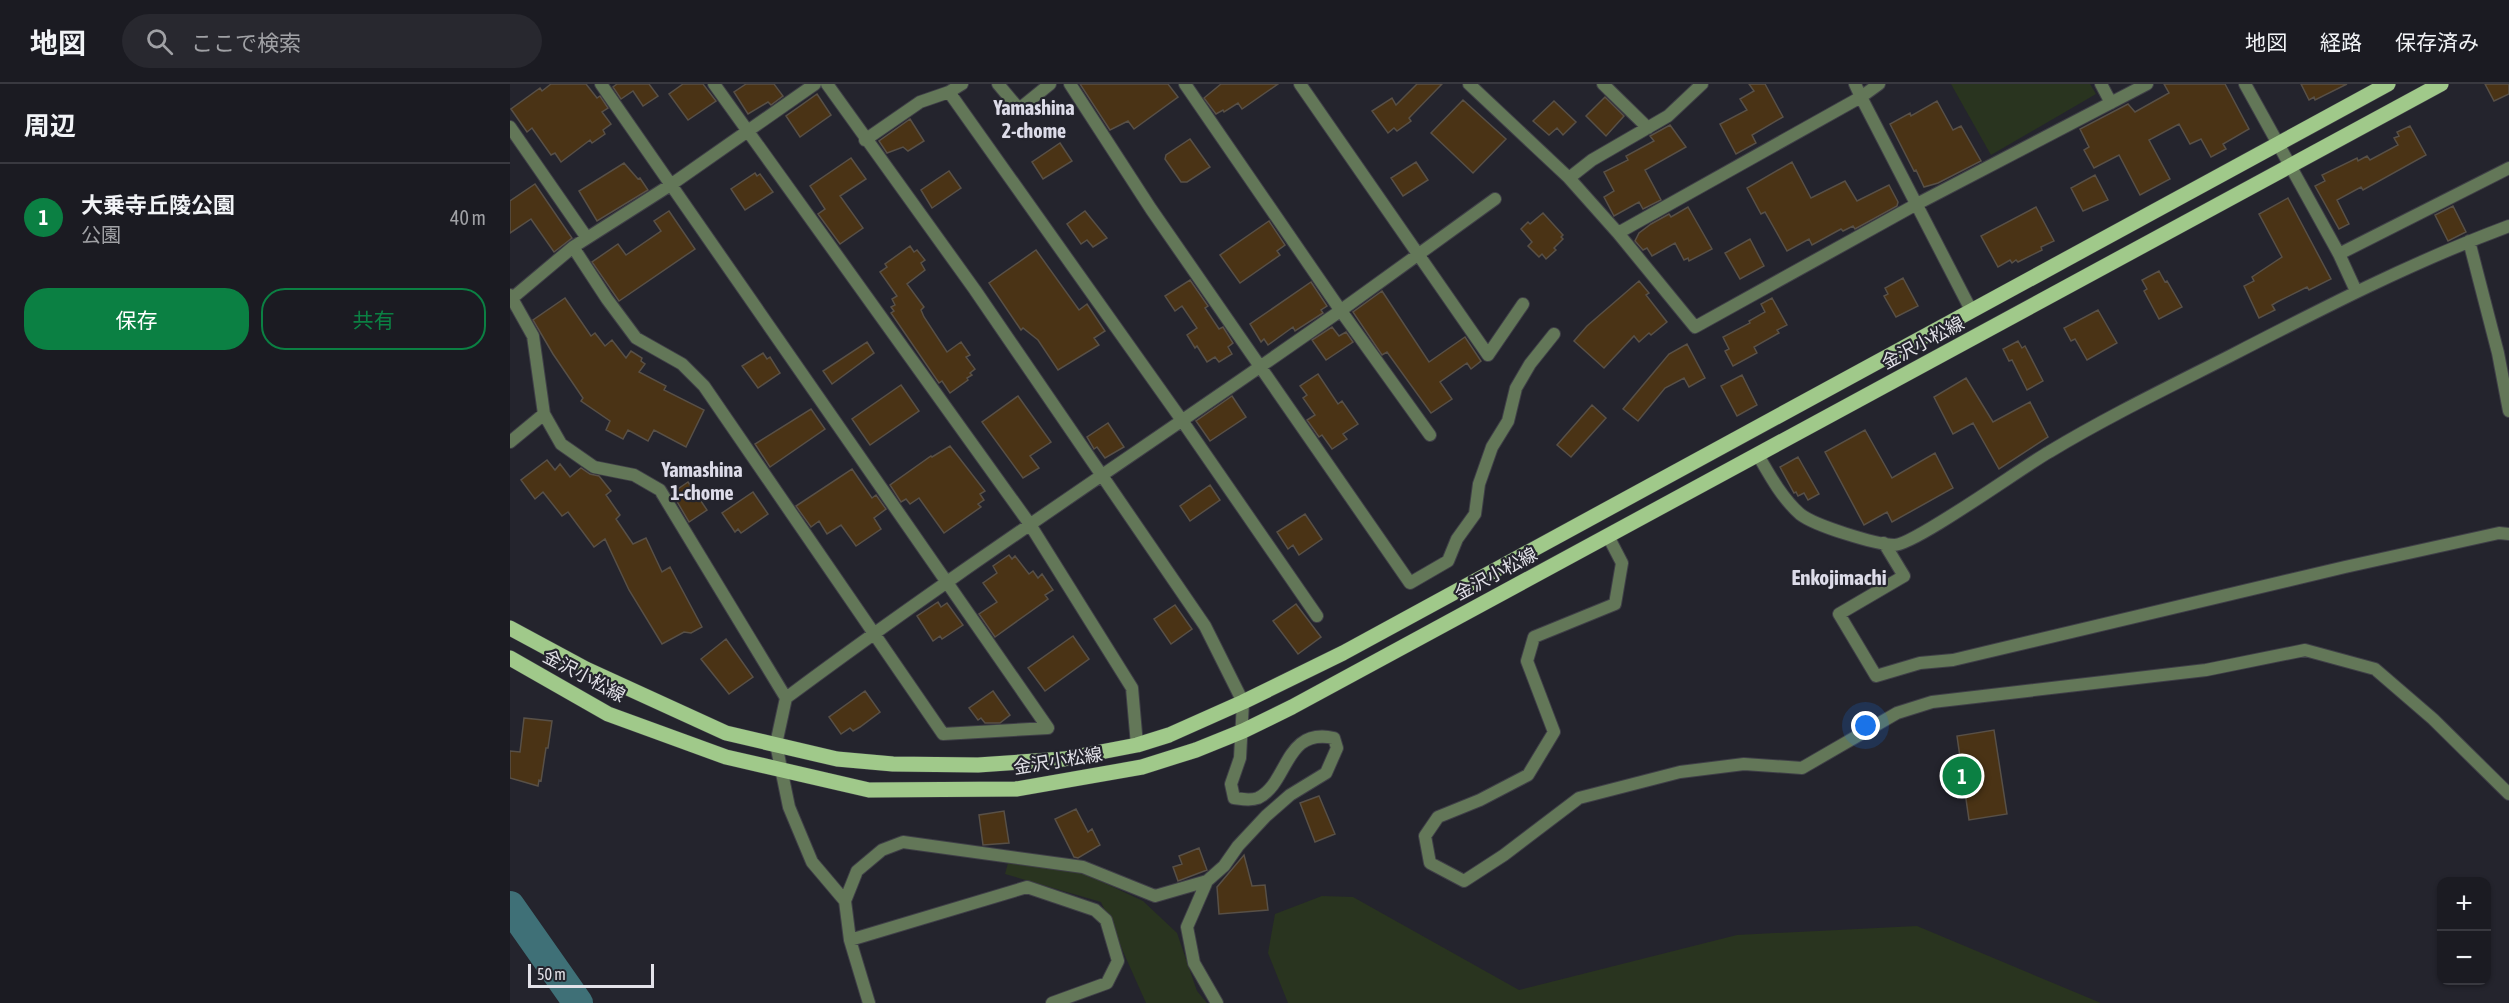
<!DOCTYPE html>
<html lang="ja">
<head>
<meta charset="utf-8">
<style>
	body { margin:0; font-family:"Asap Condensed","Noto Sans JP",sans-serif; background:#28282f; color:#f1f3f6 }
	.controls { position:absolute; right:18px; bottom:18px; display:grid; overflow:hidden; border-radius:12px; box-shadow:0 2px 4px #0004 }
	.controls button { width:54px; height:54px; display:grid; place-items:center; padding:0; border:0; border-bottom:2px solid #393940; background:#1b1b22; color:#f1f3f6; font:30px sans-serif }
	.scale { position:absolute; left:18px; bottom:15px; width:126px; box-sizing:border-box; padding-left:6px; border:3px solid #e3e2e9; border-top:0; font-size:16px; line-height:21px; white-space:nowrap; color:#e3e2e9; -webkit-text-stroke:4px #24242d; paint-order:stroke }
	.you { position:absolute; left:1356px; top:642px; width:21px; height:21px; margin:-15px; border:4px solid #fff; border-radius:50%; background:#1a73e8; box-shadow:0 0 0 9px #1a73e833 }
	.badge { display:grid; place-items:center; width:39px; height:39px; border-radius:50%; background:#0b8043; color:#fff; font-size:20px; font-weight:700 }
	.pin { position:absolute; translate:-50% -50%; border:3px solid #fff; box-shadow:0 2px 6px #0006 }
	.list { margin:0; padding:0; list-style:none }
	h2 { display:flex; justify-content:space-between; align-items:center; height:78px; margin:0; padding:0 24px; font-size:26px }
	h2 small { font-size:20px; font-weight:400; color:#a0a1a5 }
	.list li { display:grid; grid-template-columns:39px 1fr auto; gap:18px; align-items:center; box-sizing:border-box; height:108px; padding:0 24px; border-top:2px solid #393940 }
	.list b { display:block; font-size:22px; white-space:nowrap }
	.list p { margin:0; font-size:20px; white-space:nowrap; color:#a0a1a5 }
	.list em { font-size:20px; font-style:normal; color:#a0a1a5 }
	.actions { display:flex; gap:12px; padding:18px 24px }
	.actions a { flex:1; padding:14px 0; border:2px solid #0b8043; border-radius:24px; text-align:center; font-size:21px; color:#0b8043 }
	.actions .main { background:#0b8043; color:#fff }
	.icon { flex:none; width:33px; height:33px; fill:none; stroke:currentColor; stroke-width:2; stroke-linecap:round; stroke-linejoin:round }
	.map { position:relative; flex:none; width:1999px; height:919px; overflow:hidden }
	header { display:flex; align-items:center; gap:36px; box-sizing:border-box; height:84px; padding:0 30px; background:#1b1b22; border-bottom:2px solid #393940 }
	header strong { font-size:28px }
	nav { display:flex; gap:33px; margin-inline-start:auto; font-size:21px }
	.search { width:420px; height:54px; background:#28282f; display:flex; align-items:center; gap:15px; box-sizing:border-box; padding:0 21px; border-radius:33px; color:#a0a1a5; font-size:22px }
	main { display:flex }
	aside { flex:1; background:#1b1b22 }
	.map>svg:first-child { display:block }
	.green { fill:#29341f }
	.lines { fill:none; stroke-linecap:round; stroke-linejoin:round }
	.river { stroke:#3f7077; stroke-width:30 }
	.building { fill:#4a3315; stroke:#585047; stroke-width:1.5 }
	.street-casing { stroke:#3f3f47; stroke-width:14 }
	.primary-casing { stroke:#3f3f47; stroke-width:16 }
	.street { stroke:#637758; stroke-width:12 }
	.primary { stroke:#a0c98a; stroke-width:15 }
	.labels { text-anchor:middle; stroke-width:4.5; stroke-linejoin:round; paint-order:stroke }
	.street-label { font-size:18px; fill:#e3e2e9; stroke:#24242d }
	.neighbourhood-label { font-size:20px; font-weight:bold; fill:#dddce9; stroke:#24242d }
	.quarter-label { font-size:21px; font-weight:bold; fill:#dddce9; stroke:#24242d }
</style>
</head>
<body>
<header>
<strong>地図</strong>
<div class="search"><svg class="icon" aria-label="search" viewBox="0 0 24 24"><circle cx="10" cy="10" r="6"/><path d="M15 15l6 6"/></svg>ここで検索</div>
<nav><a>地図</a><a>経路</a><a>保存済み</a></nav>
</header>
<main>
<aside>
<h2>周辺<small></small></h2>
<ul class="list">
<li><span class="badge">1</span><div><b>大乗寺丘陵公園</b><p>公園</p></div><em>40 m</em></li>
</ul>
<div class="actions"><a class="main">保存</a><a>共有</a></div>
</aside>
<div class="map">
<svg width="1999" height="919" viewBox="0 0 1999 919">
	<rect width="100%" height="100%" fill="#24242d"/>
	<path class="green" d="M1441,0h139l6,10 -105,61z
		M498,779l75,10 60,28 34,32 20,58 10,12h-61l-45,-101 -96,-28z
		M812,812l31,1 166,93 218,-55 180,-9 184,77h-813l-20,-50 7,-39z"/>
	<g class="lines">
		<path class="river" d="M0,822l68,97"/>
	</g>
	<path class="building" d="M41,0h35l11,14 3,-2 8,12 -6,4 9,12 -8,6 2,4 -13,9 -2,-3 -29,22 -6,-9 -4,2 -19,-27 -5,4 -16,-23 29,-21 2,3z
		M107,0h32l9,12 -15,10 -10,-15 -12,8 -8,-12z
		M173,0h20l13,17 -28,19 -19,-26z
		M236,0h28l9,12 -12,9 -3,-3 -20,12 -14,-22z
		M570,0h88l10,13 -44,32 -6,-8 -18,9z
		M711,0h57l-36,25 -4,-6 -14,9 -1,-2 -7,4 -12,-16z
		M907,0h25l-33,34 2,3 -14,10 -3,-3 -6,5 -16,-22 20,-13 4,7z
		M1239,0h16l18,33 -31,18 4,8 -20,11 -16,-30 27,-14 -7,-11 14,-8z
		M1654,0h61l24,45 -26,15 3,5 -15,8 -10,-18 -11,5 -11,-20 -30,16 21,39 -30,16 -21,-40 -25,13 -10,-18 5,-3 -9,-18 48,-25 7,8 34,-19z
		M1791,0h46l-32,16 -1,-3 -5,3z
		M1975,0h24v10l-15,7z
		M307,10l14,21 -31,22 -14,-21z
		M1095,13l19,19 -18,20 -20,-20z
		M953,16l43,39 -33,34 -42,-40z
		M1044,17l22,21 -13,13 -6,-7 -8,7 -16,-14z
		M1427,17l16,29 8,-4 20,35 -43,22 -14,4 -8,-17 -2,1 -24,-47 20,-11 1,3z
		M400,35l14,22 -16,10 -5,-4 -16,6 -8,-12z
		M1160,41l16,22 -41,23 16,30 -18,9 -4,-7 -25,14 -10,-19 10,-6 -10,-19 24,-12 -2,-4 28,-15 -4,-5z
		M1900,42l16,29 -63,35 -2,-3 -24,13 12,24 -10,5 -24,-43 10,-5 -3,-6 35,-17 1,3 9,-5 3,4 28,-15 -4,-7 5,-2 -2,-4z
		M680,55l20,28 -23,15h-6l-16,-23 1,-4z
		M550,59l12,18 -29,18 -11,-17z
		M341,74l15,21 -26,17 23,32 -23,16 -22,-30 7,-5 -15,-23z
		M906,78l12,18 -25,16 -12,-18z
		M1282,78l19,36 34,-17 12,20 32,-16 9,17 -1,4 -42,23 -2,-3 -10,5 -2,-2 -29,16 -3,-6 -22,12 -22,-39 -4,2 -14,-26z
		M114,79l14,16 2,-1 8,12 -51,31 -18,-30z
		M439,87l12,17 -29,20 -11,-18z
		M245,89l2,3 3,-2 13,18 -28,18 -14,-21z
		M1585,91l13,25 -25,11 -12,-23z
		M25,100l37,54 -18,14 -23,-33 -21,14v-32z
		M1778,114l43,81 -22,11 -2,-3 -30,15 -5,3 3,5 -16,8 -15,-32 10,-5 -2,-4 30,-20 -23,-43z
		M1943,122l13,26 -18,9 -13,-26z
		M1178,123l24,42 -23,12 -1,-3 -4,2 -9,-17 -23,13 -5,-8 -4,2 -8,-9 4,-8 12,-9 18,-10 2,3z
		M1526,123l18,34 -13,6 1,3 -24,12 -2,-2 -4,3 -2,-3 -12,7 -17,-31z
		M159,127l26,38 -76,52 -27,-39 26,-18 8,11 35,-24 -7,-10z
		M575,127l22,27 -14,9 -6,-7 -6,4 -14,-20z
		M1033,129l20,22 -2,2 2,2 -9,9 2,2 -10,9 -4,-5 -3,3 -11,-11 4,-4 -11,-13 7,-7 2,2z
		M759,137l16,24 -8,6 3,4 -40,28 -20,-28z
		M1240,155l14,27 -24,13 -15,-26z
		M400,162l4,6 3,-2 8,10 -4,3 4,7 -18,14 17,23 -3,3 3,7 23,35 14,-10 9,13 -4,2 9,12 -5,4 2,2 -5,3 1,2 -18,13 -8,-12 -3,2 -48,-70 3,-2 -3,-4 4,-2 -3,-6 5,-3 -17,-24 7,-5 -2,-3z
		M526,166l43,60 8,-6 18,27 -11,7 5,7 -41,25 -20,-30 -15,-12 -2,2 -32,-47z
		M1649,187l6,11 2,-1 15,26 -23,12 -15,-28 3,-2 -5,-9z
		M1393,194l15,28 -22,11 -12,-21 4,-2 -3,-6z
		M680,196l18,26 -3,2 14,21 4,-2 10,16 -5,4 4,7 -13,8 -4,-5 -8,5 -10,-16 -2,2 -8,-13 10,-7 -15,-22 -7,5 -10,-15z
		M1129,197l10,12 -3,2 21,27 -16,13 -2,-2 -10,9 -5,-6 -30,32 -30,-27 13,-15z
		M801,198l16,24 -6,4 2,3 -28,18 -2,-4 -25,18 -4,-6 -3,3 -11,-18z
		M872,207l47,71 36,-25 16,24 -10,8 -4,-6 -27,19 12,17 -21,14 -44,-61 -5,3 -29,-43z
		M55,214l26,38 4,-3 10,13 7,-6 14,18 5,-7 11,7 -1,3 4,3 -6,8 27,14 -2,4 40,20 -18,37 -32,-17 -6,11 -20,-11 -5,9 -17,-9 4,-9 -29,-20 2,-3 -30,-44 -20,-34z
		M1262,214l15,27 -10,5 2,3 -25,14 3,6 -24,13 -8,-15 4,-2 -6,-12 27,-14 -1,-2 16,-9 -4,-8z
		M1588,226l19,33 -30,17 -12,-21 -4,2 -7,-13z
		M822,243l7,9 7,-4 7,10 -27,18 -14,-20z
		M1508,257l4,7 3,-2 18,35 -16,9 -15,-30 -3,1 -6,-12z
		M357,258l7,11 -42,31 -9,-13z
		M1177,260l18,34 -16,9 -5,-9 -19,10 -27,33 -15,-12 46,-55z
		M253,269l4,6 3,-2 10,16 -22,15 -16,-22z
		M808,290l20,30 4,-3 16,23 -15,10 4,5 -15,10 -10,-14 -3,2 -12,-17 8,-5 -12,-17 4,-3 -7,-9z
		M1232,291l15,30 -20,11 -16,-30z
		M1456,294l27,44 37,-20 18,35 -49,32 -26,-46 -20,11 -19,-37z
		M391,301l18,26 -49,34 -18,-26z
		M508,312l33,46 -21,14 9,12 -16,10 -41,-56z
		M722,312l14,21 -36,24 -14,-20z
		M1082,321l14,13 -35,39 -14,-12z
		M301,325l14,20 -55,38 -15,-23z
		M598,339l16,24 -19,11 -8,-11 -3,2 -7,-12z
		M1355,346l27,48 43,-25 18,35 -61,34 -5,-10 -23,13 -39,-73z
		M440,362l35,45 -5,3 4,6 -6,4 3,3 -37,26 -25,-35 -9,6 -4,-5 -5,3 -11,-17 41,-29 1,1z
		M1288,373l21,37 -11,6 -4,-7 -6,3 -2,-4 -2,1 -14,-26z
		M37,376l8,10 5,-6 10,13 11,-9 9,6 9,2 12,15 -5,4 14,20 -4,4 17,25 13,-6 16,34 8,-5 32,60 -11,6 -7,-1 -22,12 -33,-54 -24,-51 -11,8 -26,-35 -6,4 -19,-24 -8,7 -14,-19z
		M342,385l20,29 4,-3 10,14 -12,9 7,11 -25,17 -15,-21 -14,9 -8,-13 -8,6 -15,-21z
		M178,398l19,28 -18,12 -17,-29z
		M700,401l10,15 -30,21 -10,-15z
		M243,408l15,22 -27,19 -3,-4 -3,3 -13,-19z
		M795,430l17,25 -23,16 -6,-10 -5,4 -11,-17z
		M499,471l3,4 3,-3 14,18 4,-3 5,7 4,-4 11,16 -8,5 3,4 -53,38 -16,-23 18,-12 -14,-19 14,-10 -4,-7z
		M428,518l3,5 6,-4 16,22 -21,14 -2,-3 -7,5 -16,-25z
		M786,520l25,33 -23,17 -25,-33z
		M665,521l17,24 -21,15 -17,-25z
		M563,552l16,23 -44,32 -17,-23z
		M216,555l27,38 -24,17 -28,-35z
		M355,607l15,21 -20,15 -7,4 -3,-3 -9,6 -12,-17z
		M483,607l17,24 -10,8h-15l-4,-5 -3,2 -9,-12z
		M14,634l28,3 -4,27h-2l-5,33 -2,-1 -1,6 -28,-8v-27l10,1z
		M1484,646l13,84 -38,6 -12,-84z
		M809,712l16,38 -20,8 -15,-39z
		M566,725l12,23 4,-3 8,16 -22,13 -4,-1 -19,-38z
		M494,727l5,32 -26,2 -4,-30z
		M689,764l8,22 -29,11 -5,-14 9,-3 -3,-8z
		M734,771l8,31 13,-1 3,25 -49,4 -2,-27z"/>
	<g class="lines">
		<defs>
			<path id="street" d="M91,0l447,644
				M204,0l315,439 103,165 5,57
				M317,0l148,206 230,336 38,76 -3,56 -9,26 3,14c8,1 16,3 24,0 31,-15 26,-71 76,-60l3,10 -11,25 -36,22 -24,21 -28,30 -14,20 -17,15 -20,46 7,36 23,40
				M488,0l21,25 31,-25
				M560,0l81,125 259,374 38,-22 9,-22 18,-25 4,-30 13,-37 16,-26 8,-33 14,-24 24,-30
				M675,0l156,227 89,124
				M790,0l188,271 35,-51
				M959,0l100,94 49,55 243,-136 -6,-13
				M1093,0l45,44
				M1369,0l-18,13 110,213
				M1591,0l10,19
				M1735,0l94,170 17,37
				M439,8l232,327 136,197
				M0,43l77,111
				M355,56l55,-38 29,-10 13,-8
				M1059,94l23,-18 76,-44 34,-32
				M1108,149l77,94 220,-122 232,-121
				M1959,157l29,112 11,58
				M63,163l34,52 29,39 46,26 22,22 239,348 105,-6
				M1829,170l170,-86
				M0,211l23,41 11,78
				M0,216l63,-53 99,-63 143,-100
				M0,358l34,-28 17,30 33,23 40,8 26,15 126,208 -10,46 13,63 23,55 33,39
				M1248,371c12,21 24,43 42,59 15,12 75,30 94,31 19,1 130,-79 155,-93 58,-35 120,-65 181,-96 91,-47 182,-94 279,-130
				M1098,452l14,27 -7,41 -81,33 -7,24 27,71 -26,43 -48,25 -42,17 -13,19 5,27 34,18 40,-26 75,-57 101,-26 64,-8 58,4 95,-55 35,-11 274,-32 99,-20 70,19 58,50 76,75
				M1374,459l20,33 -65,38 37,62 44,-13 33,-3 392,-93 154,-34 10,1
				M276,614c181,-135 370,-257 554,-387 52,-37 103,-75 155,-112
				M340,856l177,-53 68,23 11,10 12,41 -11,22 -55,20
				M359,919l-19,-63 -5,-39 12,-30 25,-21 21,-8 180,25 72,29 52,-15"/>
			<path id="primary" d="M0,544l76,41 140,64 111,26 56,5 85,1 86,-6 73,-14 32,-10 74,-33 100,-49 1045,-569
				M0,574l98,56 118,43 143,33 147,-1 126,-22 54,-17 47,-19 49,-24 1149,-623"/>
		</defs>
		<use href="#street" class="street-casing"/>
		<use href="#primary" class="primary-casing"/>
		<use href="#street" class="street"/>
		<use href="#primary" class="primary"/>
	</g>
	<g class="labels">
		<g class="street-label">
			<text transform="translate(1413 259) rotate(-28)" y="6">金沢小松線</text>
			<text transform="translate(986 490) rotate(-28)" y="6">金沢小松線</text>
			<text transform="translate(74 592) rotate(28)" y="6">金沢小松線</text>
			<text transform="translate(548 677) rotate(-9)" y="6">金沢小松線</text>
		</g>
		<g class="neighbourhood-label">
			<text x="524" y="31">Yamashina<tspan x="524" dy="23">2-chome</tspan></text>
			<text x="192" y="393">Yamashina<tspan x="192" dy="23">1-chome</tspan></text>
		</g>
		<g class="quarter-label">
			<text x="1329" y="501">Enkojimachi</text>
		</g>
	</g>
</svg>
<div class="controls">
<button>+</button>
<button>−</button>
</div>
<div class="scale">50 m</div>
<div class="you"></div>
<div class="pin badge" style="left:1452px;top:692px">1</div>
</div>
</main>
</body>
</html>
